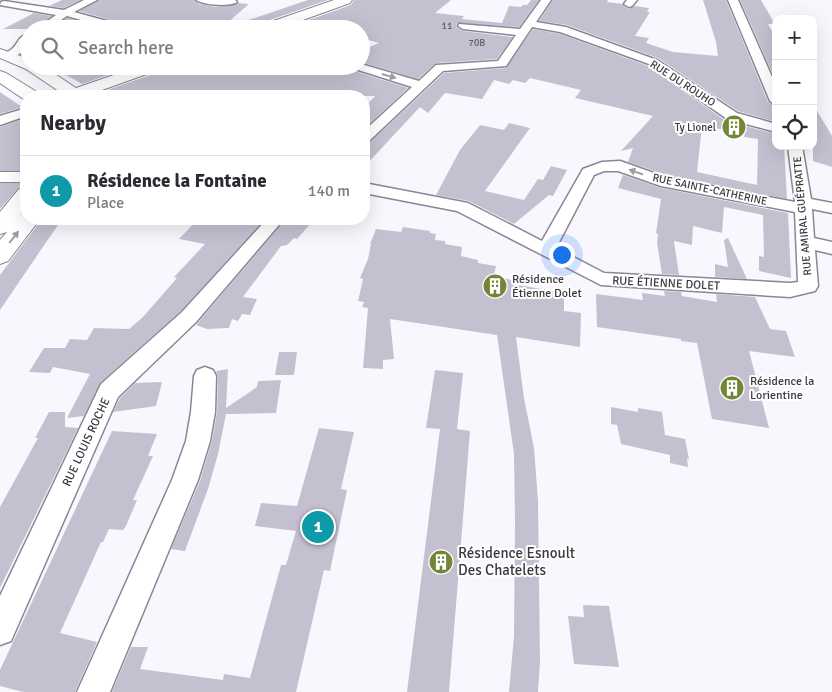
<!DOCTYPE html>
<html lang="en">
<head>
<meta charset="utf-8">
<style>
	body { margin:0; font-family:Signika,sans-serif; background:#f7f7f7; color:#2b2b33 }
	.controls { position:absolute; right:15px; top:15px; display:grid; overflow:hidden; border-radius:10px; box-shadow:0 5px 20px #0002 }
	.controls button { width:45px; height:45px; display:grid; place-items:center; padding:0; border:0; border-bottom:1px solid #e1e1e2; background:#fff; color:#2b2b33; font:25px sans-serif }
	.you { position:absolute; left:561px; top:254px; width:18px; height:18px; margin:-12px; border:4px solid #fff; border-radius:50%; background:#1a73e8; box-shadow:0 0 0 8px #1a73e833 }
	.badge { display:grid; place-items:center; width:32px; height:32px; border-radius:50%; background:#728637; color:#fff; font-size:16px; font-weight:700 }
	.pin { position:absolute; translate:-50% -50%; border:2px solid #fff; box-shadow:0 1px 5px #0006 }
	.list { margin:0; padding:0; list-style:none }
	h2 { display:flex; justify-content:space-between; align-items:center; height:65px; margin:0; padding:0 20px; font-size:21px }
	h2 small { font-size:16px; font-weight:400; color:#7c7c81 }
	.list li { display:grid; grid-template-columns:32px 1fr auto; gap:15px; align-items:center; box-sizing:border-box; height:70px; padding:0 20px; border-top:1px solid #e1e1e2 }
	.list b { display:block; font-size:19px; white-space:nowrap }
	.list p { margin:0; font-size:16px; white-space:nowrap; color:#7c7c81 }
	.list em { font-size:16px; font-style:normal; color:#7c7c81 }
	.icon { flex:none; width:28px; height:28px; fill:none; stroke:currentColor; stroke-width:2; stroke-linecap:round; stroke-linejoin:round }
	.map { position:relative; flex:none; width:832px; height:692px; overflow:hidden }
	.search { position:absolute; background:#fff; box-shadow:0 5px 20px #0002; left:20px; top:20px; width:350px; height:55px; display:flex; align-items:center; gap:12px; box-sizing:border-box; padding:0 18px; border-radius:28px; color:#7c7c81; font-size:19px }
	.panel { position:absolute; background:#fff; box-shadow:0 5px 20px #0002; left:20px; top:90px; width:350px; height:135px; border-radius:20px }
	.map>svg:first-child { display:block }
	.building { fill:#c5c0d0; fill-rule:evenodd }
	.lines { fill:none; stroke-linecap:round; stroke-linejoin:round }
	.minor-casing { stroke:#8a8695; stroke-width:3 }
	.secondary-casing { stroke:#8a8695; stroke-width:2 }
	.minor { fill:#fff; fill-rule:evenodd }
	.secondary { fill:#fff; fill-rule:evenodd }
	.oneway { fill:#9e9ca0 }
	.labels { text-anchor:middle; stroke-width:4; stroke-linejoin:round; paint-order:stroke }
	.number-label { font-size:10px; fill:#5e5c64 }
	.far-street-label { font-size:11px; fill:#3c3a40; stroke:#fff }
	.far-poi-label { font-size:11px; fill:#3c3a40; stroke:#fff; text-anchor:end }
	.poi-label { font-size:12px; fill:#3c3a40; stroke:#fff; text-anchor:start }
	.street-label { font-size:12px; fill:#3c3a40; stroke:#fff }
	.near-poi-label { font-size:15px; fill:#3c3a40; stroke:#fff; text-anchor:start }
</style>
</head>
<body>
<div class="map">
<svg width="832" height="692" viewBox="0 0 832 692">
	<rect width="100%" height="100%" fill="#f9f7fe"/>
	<path class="building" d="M62,0h18l-16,8 -15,-2z
		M99,0h95l5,4 17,3 13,-1 9,-3 11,1 -29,25h-88l-3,-4 -50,-14z
		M308,0h20l-70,24 -3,5h-24v-3z
		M354,0h97l-16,13 29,3 -2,3 40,4 7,-17 12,1 2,-2h4l4,-5h8l-20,27 -62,-4 -1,4 7,4 50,6 -16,22 -61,4 -18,16 -57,-17v-8l5,-2 -4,-2 17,-7 -18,-5v-9h-77l67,-24z
		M553,0h55l-1,2 15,2 6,5 7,-3 14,2 -2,4h3l-15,24 14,2 -3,5 27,9 45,4 -2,-14 -13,-42h23l42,102 8,5v15l-38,-11 -80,-53 -91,-33 -28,-4z
		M740,0h21l14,24h-7l8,14v43z
		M32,13h1l18,3 -17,13h-31l31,-16z
		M67,18l37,11h-52z
		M533,29l27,5 88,32 78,55 49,13 1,12h8l3,53 -121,-24 -38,-13 5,-14 -12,3 32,-35 -78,-18 6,-8 -51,-12 -5,5 -12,-3 -4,4 -15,-4 -12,19 -37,-6 -17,20 -8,-6 -56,60v-23l6,-2 74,-69 62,-5zM702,126l43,7 -1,4 14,2 -1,46 -60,-13z
		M50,66h84l-52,18z
		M165,66h139l20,7 14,-7h10l3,4 57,18 -44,41v-21l11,-12h-270l-6,-3 63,-22z
		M0,92l22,15 -22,7z
		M813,104l19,32v31l-19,-6z
		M26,118v52h-26v-43z
		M509,123l21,5 -45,63 39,9 14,-21 5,1 8,-14 16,4 -14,26 -4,-1 -35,29 -45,-23 -33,-6 24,-45 20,-25 24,5z
		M623,175l38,13 127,25 3,65 -32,-7v-15l5,1 -1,-42 -39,-8 -2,26 -29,-7 -1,19 -18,-4 5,34 -17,-1 -5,-31 1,-9 -2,-1 5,-34 -43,-11z
		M0,184h22l-22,25z
		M42,219h20l-62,91v-35z
		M198,219h67l-84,92 -81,72 -16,33 -17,2 23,-44 -37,-7 -3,6 -21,-1 15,-24h21l5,-9 17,1 7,-12 35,1 14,-12 34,-39 -3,-1 31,-33 -26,-5z
		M286,219l25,4 -14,16 -3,-1 -7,7 -6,1 -38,51 14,2 -7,16 -8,-1 -4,7 -6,-2 -3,9 -22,1 -11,-4z
		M403,227l27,4v2l6,1 -1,6 10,1v3l17,3 -1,9 17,4v3l18,3 -2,9 20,6 -1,3 51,9v18l17,2 -1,34 -64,-10 8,61 10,50 4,53 2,160 -2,31h-29l5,-56 1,-115 -1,-67 -17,-119 -107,-16 4,40 -11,1v9l-20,-1 5,-60 -6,-1 2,-5 -6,-1 5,-22 -3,-1 8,-19 3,-15h-1l6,-15 25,3z
		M728,238l19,41 -32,-2v-13l13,3 -4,-27z
		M664,291l17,1 1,4 35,6 -1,-8 39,3 15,32 16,2 9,26 -46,-6 20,77 -57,-9 -15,-76 -16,-2v-2l-84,-12 -1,-33 47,6 -1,-7 23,3z
		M279,352h18l-3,23h-19z
		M228,369l-2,39 31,-21 1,-6 23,-1 -5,33 -50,1 -8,40 -10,35 -23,62 -14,-2 29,-68 12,-40 5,-29 1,-36 -2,-5z
		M435,370l28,3 -6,56 13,2 -21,261h-42l33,-263 -14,-1z
		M162,382l-6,24 -43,6 7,-14 15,-15z
		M611,407l27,5v-4l24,4 3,23 20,4 4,20 -2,-1 1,9 -18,-4v-8l-49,-11 -4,-19 -6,-1z
		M49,412h16v15l13,1 -78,160v-81l38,-69h-3z
		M319,428l35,4 -13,57 6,1 -17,81 -6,-1 -28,122h-184l19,-45h17l-8,22 83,11 1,-6 26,4 31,-113h5l10,-34 -41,-5 6,-23 36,3z
		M112,431l45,3 -9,22h5l-20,44h4l-11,26 -3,4 -14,-1 -6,13h-2l-41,91 37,9 -22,50h-52l-23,-6v-16z
		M583,605l26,1 10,61 -45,-3 -6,-48 16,1z"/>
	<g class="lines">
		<defs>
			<path id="minor" d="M84,0h13l-23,12 55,15 1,2h-18l-45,-13 -19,13h-12l20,-14 -56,-10 1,-3 3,-1 60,9z
				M196,0h39l2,2c-7,5 -34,3 -41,-2z
				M541,0h10l-15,22 30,5 91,33 80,53 39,11v8l-49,-13 -78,-55 -89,-32 -28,-5 -26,39 -63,5 -74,70 -5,1v-11l48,-44 -60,-19 -2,-2h11v-2l58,17 17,-16 62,-4 18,-26 -53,-6 -5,-3 1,-2 61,5z
				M627,0h10l-5,6 -3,1 -5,-3z
				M728,0h10l38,86v19l-6,-4z
				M29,34c0,12 -11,27 -25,24l-2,-2c3,-3 8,-5 11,-8 7,-7 4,-11 16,-14z
				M26,108v8l-26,9v-9z
				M788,146h14l9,53 21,4v10l-20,-4 2,29 18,4v12l-17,-4 3,36 -3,5 -25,6 -189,-12 -144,-74 -93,-18v-10l104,20 74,38 41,-72 19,-7 18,-1 45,16 130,25zM604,171h14l43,15 134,26 3,70 -8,1 -186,-10 -48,-25 38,-73z
				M0,172h26v10h-26z
				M267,219h17l-88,103 -78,75 -107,244 -11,4v-49l101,-212 81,-72z
				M205,367l8,3 3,6 -1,36 -5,29 -12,39 -88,212h-33l95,-212 14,-39 5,-29 3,-36 3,-6z"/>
			<path id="secondary" d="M334,0h18l-2,3 -72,26h-21l2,-3z
				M0,49l29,10v7h14l33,22 64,-22h23l-2,3 -76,27h-23l1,-2 -37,-25 -26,-11z
				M0,71l6,2 31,19 2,4h-13l-1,4 -25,-17z
				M26,187v20l-9,13 4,-6 5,-1v6h14l-32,42 -8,3v-24l7,-8 -7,2v-22l19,-23z"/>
		</defs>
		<use href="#minor" class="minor-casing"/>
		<use href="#secondary" class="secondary-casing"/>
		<use href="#minor" class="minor"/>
		<use href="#secondary" class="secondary"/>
	</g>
	<defs><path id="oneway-solid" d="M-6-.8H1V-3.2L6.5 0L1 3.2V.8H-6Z" transform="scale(1.25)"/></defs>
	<g class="oneway">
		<use href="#oneway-solid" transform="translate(389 76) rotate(16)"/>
		<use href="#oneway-solid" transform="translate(636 172) rotate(-161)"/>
		<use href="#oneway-solid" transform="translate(14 237) rotate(-52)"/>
	</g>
	<defs>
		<symbol id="building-disc" viewBox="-11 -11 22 22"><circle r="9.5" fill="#728637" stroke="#fff"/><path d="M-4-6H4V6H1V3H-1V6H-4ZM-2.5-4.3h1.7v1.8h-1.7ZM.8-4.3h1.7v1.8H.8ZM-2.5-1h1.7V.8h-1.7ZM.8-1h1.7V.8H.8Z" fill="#fff"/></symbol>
	</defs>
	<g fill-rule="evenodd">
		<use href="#building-disc" x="720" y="113" width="28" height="28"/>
		<use href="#building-disc" x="481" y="272" width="28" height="28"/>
		<use href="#building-disc" x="718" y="374" width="28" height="28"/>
		<use href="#building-disc" x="427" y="548" width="28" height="28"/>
	</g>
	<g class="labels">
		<g class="number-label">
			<text x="447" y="29">11</text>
			<text x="477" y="46">70B</text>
		</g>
		<g class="far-street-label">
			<text transform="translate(683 83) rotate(33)" y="4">RUE DU ROUHO</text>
			<text transform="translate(710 189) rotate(12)" y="4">RUE SAINTE-CATHERINE</text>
			<text transform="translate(802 216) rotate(-95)" y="4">RUE AMIRAL GUÉPRATTE</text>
		</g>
		<g class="far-poi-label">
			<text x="716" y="131">Ty Lionel</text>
		</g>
		<g class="poi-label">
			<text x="512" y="283">Résidence<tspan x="512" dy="14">Étienne Dolet</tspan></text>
			<text x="750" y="385">Résidence la<tspan x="750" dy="14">Lorientine</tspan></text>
		</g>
		<g class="street-label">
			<text transform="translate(666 283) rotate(3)" y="4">RUE ÉTIENNE DOLET</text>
			<text transform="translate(86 442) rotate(-65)" y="4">RUE LOUIS ROCHE</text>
		</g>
		<g class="near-poi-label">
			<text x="458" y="558">Résidence Esnoult<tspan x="458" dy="17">Des Chatelets</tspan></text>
		</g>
	</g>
</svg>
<div class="controls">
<button>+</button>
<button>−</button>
<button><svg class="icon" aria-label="locate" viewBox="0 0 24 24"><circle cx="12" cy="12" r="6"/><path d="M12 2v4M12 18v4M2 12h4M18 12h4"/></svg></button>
</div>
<div class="you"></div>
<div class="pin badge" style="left:318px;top:527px;background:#0f9aa8">1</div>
<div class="search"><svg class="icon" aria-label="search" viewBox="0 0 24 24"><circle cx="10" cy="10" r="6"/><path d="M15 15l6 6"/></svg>Search here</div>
<section class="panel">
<h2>Nearby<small></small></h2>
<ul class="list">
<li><span class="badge" style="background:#0f9aa8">1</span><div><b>Résidence la Fontaine</b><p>Place</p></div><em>140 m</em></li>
</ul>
</section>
</div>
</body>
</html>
